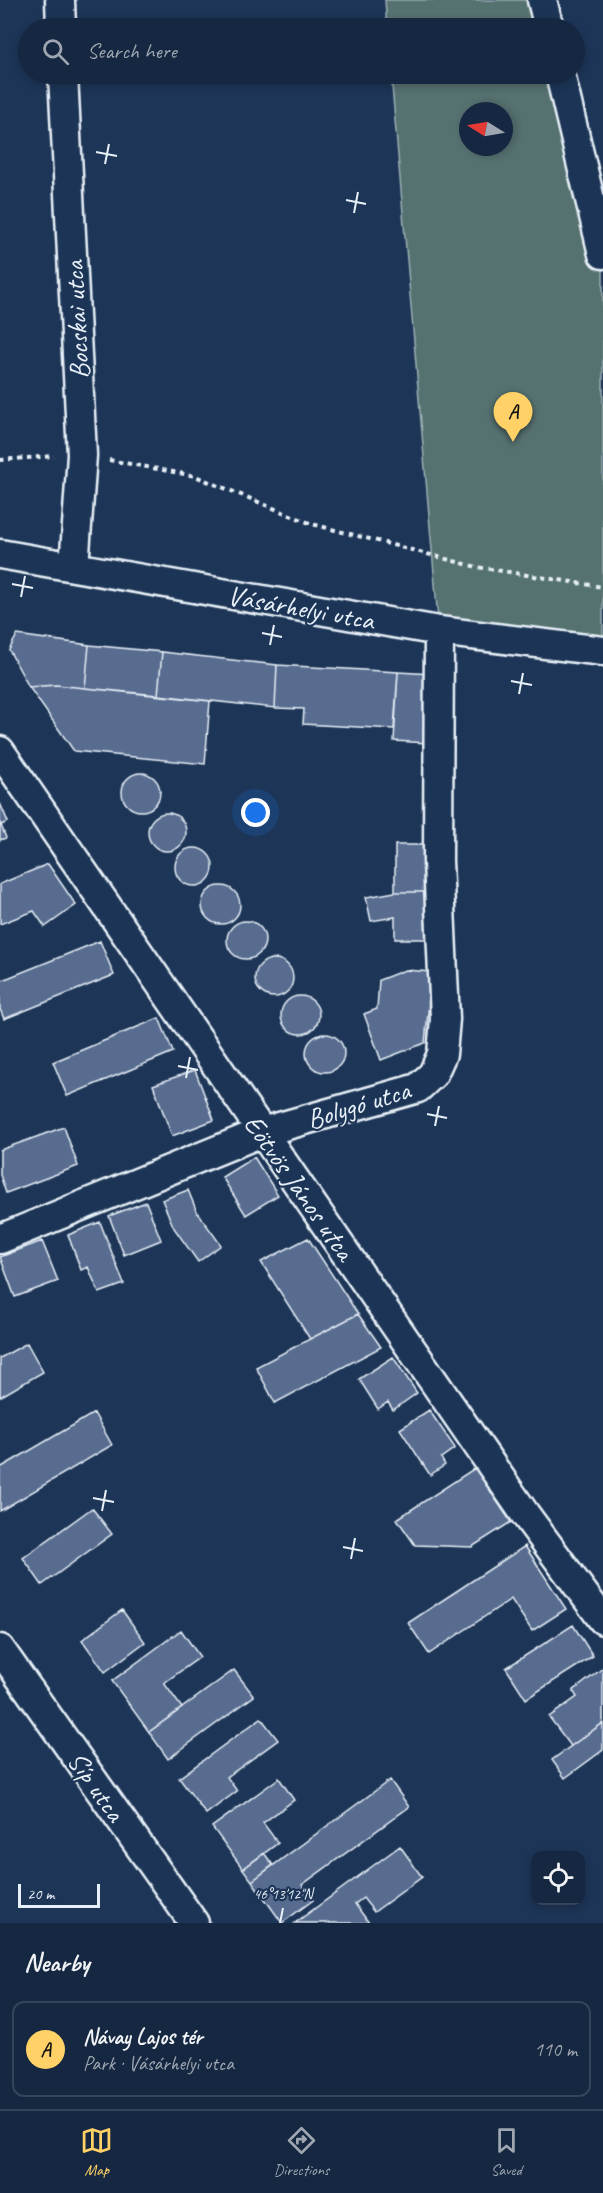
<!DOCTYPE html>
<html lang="en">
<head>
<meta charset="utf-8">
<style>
	body { margin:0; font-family:Caveat,sans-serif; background:#1f3048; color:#f1f3f6 }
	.controls { position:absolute; right:18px; bottom:18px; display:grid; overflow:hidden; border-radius:12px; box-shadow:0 3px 9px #0003 }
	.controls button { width:54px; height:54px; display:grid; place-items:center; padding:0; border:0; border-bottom:2px solid #35445a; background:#162841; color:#f1f3f6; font:30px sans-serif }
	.compass { position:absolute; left:459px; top:102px; width:54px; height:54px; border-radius:50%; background:#162841; box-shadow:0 3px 9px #0003; rotate:281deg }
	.scale { position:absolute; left:18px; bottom:15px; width:82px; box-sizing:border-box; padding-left:6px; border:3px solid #e8f1f8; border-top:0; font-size:16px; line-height:21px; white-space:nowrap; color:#e8f1f8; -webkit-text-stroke:4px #1d3557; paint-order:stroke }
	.you { position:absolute; left:256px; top:813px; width:21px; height:21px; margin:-15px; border:4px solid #fff; border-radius:50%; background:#1a73e8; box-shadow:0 0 0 9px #1a73e833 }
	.badge { display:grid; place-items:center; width:39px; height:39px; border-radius:50%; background:#ffd166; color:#111; font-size:20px; font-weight:700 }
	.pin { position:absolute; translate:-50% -50px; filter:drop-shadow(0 2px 3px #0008) }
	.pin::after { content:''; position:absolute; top:32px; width:21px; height:18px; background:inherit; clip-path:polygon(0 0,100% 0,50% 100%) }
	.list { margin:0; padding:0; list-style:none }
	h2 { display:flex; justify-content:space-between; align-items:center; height:78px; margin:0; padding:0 24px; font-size:26px }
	h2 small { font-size:20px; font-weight:400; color:#9ea6b1 }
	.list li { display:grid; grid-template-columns:39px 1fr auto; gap:18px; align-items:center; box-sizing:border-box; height:96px; margin:0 12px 12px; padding:0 12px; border:2px solid #35445a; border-radius:12px }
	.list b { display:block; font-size:22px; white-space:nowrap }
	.list p { margin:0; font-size:20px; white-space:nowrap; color:#9ea6b1 }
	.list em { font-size:20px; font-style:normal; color:#9ea6b1 }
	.icon { flex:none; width:33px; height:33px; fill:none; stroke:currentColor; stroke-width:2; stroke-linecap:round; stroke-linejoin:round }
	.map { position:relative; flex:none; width:603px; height:1923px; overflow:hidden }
	.search { position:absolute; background:#162841; box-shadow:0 3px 9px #0003; left:18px; right:18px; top:18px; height:66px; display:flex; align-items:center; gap:15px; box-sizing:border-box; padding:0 21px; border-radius:33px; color:#9ea6b1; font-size:22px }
	.sheet { height:186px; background:#162841 }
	nav { display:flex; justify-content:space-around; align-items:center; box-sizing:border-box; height:84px; border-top:2px solid #35445a; background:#162841; font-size:16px; color:#9ea6b1 }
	nav a { display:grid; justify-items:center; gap:3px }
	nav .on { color:#ffd166 }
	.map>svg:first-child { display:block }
	.green { fill:#547170; stroke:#9eb1b4; stroke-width:1.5; fill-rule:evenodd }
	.building { fill:#586c90; stroke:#e8f1f8; stroke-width:1.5 }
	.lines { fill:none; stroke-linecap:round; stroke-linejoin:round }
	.minor-casing { stroke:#e8f1f8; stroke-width:33 }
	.path { stroke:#e8f1f8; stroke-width:4; stroke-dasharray:4.5 4.5; stroke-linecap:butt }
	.minor { stroke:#1d3557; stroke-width:28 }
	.ticks { fill:none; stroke:#e8f1f8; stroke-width:2 }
	.labels { text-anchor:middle; stroke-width:4.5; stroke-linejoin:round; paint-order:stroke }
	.street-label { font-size:28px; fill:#e8f1f8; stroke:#1d3557 }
	.ticks-label { font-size:15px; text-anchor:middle; fill:#e8f1f8; stroke:#1d3557; stroke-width:4.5; stroke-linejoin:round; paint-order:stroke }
</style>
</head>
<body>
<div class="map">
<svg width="603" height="1923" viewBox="0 0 603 1923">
	<rect width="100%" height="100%" fill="#1d3557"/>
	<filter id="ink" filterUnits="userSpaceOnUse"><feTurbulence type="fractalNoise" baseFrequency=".0167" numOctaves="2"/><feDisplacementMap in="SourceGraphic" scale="12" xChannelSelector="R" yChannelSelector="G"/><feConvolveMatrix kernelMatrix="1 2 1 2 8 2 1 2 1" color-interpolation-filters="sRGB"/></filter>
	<g filter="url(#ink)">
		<path class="green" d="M385,0h157l7,28h-162z
			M391,74h169l43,180v397l-164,-20zM468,111h36v36h-36z"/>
		<path class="building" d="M17,635l72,10 -4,43 -29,-3 -27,2 -20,-37z
			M89,645l73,7 -4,43 -73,-7z
			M162,652l115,13 -2,43 -117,-13z
			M277,665l121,7 -4,57 -91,-5 1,-15 -29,-1z
			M398,672l34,2 -4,69 -34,-2z
			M56,685l154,16 -5,63 -131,-13 -45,-64z
			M122 792a19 19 0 1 1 38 0a19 19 0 1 1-38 0Z
			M0,803l8,19 -7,3 5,13 -6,2z
			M148 832a19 19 0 1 1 38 0a19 19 0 1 1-38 0Z
			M395,845h34l-1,47h-33z
			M175 867a19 19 0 1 1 38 0a19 19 0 1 1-38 0Z
			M48,864l28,41 -31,22 -11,-16 -34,13v-40z
			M202 905a19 19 0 1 1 38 0a19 19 0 1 1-38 0Z
			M395,892h33l1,47h-34v-22l-24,4 -5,-24z
			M227 940a19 19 0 1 1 38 0a19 19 0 1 1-38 0Z
			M100,941l14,34 -110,44 -4,-10v-28z
			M255 978a19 19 0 1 1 38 0a19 19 0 1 1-38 0Z
			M405,970l27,2 -7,71 -44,17 -17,-46 13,-5 2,-29z
			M281 1015a19 19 0 1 1 38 0a19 19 0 1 1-38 0Z
			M159,1018l14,34 -106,44 -14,-34z
			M306 1053a19 19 0 1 1 38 0a19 19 0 1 1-38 0Z
			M195,1070l19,50 -42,16 -19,-51z
			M64,1127l14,39 -72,27 -6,-18v-25z
			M254,1157l24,38 -32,20 -24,-38z
			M188,1190l9,22 24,33 -23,17 -24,-34 -12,-28z
			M146,1202l15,38 -37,15 -15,-39z
			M100,1222l24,62 -25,9 -11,-26 -7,3 -13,-35z
			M308,1238l50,76 -48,25 -49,-77z
			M42,1241l16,40 -43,16 -15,-40z
			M358,1314l23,33 -106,56 -19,-36z
			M27,1343l16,29 -43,25v-39z
			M393,1357l24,36 -24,17 -5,-8 -10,7 -19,-30z
			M429,1410l26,38 -14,10 4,7 -15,10 -30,-46z
			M94,1413l18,32 -112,66v-43z
			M475,1468l36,54 -39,25 -57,-2 -18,-26z
			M92,1508l20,26 -70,51 -19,-27z
			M525,1546l41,63 -34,22 -21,-32 -82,55 -21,-31z
			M122,1610l23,32 -40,30 -23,-32z
			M573,1625l20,31 -67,43 -20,-31z
			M181,1630l19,27 -36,26 18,25 -33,24 -37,-51z
			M603,1668v55l-32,23 -22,-29 28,-20 -4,-6z
			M234,1670l20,26 -86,63 -19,-27z
			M261,1718l17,22 -51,37 10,14 -31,23 -27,-36z
			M603,1723v27l-38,28 -13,-18z
			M279,1778l15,22 -31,23 15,20 -35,26 -31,-42z
			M390,1780l19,27 -107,78 11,15 -31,23 -30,-42z
			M400,1846l22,31 -48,35 -11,-14 -8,6 14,19h-74z
			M264,1853l9,12 -21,16 -9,-12z"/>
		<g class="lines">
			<defs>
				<path id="minor" d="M60,0l1,28
					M542,0l7,28
					M63,74l19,381 -8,112
					M560,74l43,180
					M0,554l439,77 164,20
					M0,751l525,763 78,106
					M0,1239l262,-107 156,-44 15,-14 9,-20 3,-35 -7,-158 1,-230
					M0,1649l194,274"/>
			</defs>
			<use href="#minor" class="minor-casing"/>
			<path class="path" d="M0,460l54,-4
				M109,460l86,16 117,48 165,43 126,20"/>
			<use href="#minor" class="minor"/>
		</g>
	</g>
	<path class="ticks" d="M96,152l21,4M105,164l4,-20M346,200l20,4M354,213l4,-21M12,584l21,4M21,597l4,-21M262,633l20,4M270,645l4,-20M511,681l21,4M519,694l4,-21M178,1066l20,4M186,1078l4,-21M427,1114l20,4M435,1126l4,-20M93,1498l21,4M102,1511l4,-21M343,1547l20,4M351,1559l4,-21M280,1923l3,-15"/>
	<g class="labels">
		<g class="street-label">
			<text transform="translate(76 320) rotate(-93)" y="10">Bocskai utca</text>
			<text transform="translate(301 607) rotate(10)" y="10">Vásárhelyi utca</text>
			<text transform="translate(358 1104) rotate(-17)" y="10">Bolygó utca</text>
			<text transform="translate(300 1187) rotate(55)" y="10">Eötvös János utca</text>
			<text transform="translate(97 1786) rotate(55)" y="10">Síp utca</text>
		</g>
	</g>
	<g class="ticks-label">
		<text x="283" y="1899">46°13'12"N</text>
	</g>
</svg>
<div class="controls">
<button><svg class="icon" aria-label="locate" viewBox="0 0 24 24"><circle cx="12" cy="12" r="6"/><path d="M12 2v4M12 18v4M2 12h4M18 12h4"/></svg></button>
</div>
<svg class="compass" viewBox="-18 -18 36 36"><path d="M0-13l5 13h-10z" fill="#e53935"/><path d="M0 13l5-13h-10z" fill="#9ea6b1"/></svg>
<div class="scale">20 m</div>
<div class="you"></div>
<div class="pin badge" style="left:513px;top:442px">A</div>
<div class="search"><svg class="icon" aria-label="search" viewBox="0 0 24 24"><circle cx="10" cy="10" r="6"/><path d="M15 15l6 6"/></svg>Search here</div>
</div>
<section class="sheet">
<h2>Nearby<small></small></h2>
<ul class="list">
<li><span class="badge">A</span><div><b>Návay Lajos tér</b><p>Park · Vásárhelyi utca</p></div><em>110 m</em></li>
</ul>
</section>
<nav>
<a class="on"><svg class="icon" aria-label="map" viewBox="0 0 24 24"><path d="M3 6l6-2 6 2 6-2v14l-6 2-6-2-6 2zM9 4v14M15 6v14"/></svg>Map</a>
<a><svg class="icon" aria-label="directions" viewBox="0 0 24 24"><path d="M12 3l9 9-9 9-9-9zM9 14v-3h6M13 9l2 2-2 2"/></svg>Directions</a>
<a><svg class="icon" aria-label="saved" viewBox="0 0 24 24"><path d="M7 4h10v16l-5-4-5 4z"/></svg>Saved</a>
</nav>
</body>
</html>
